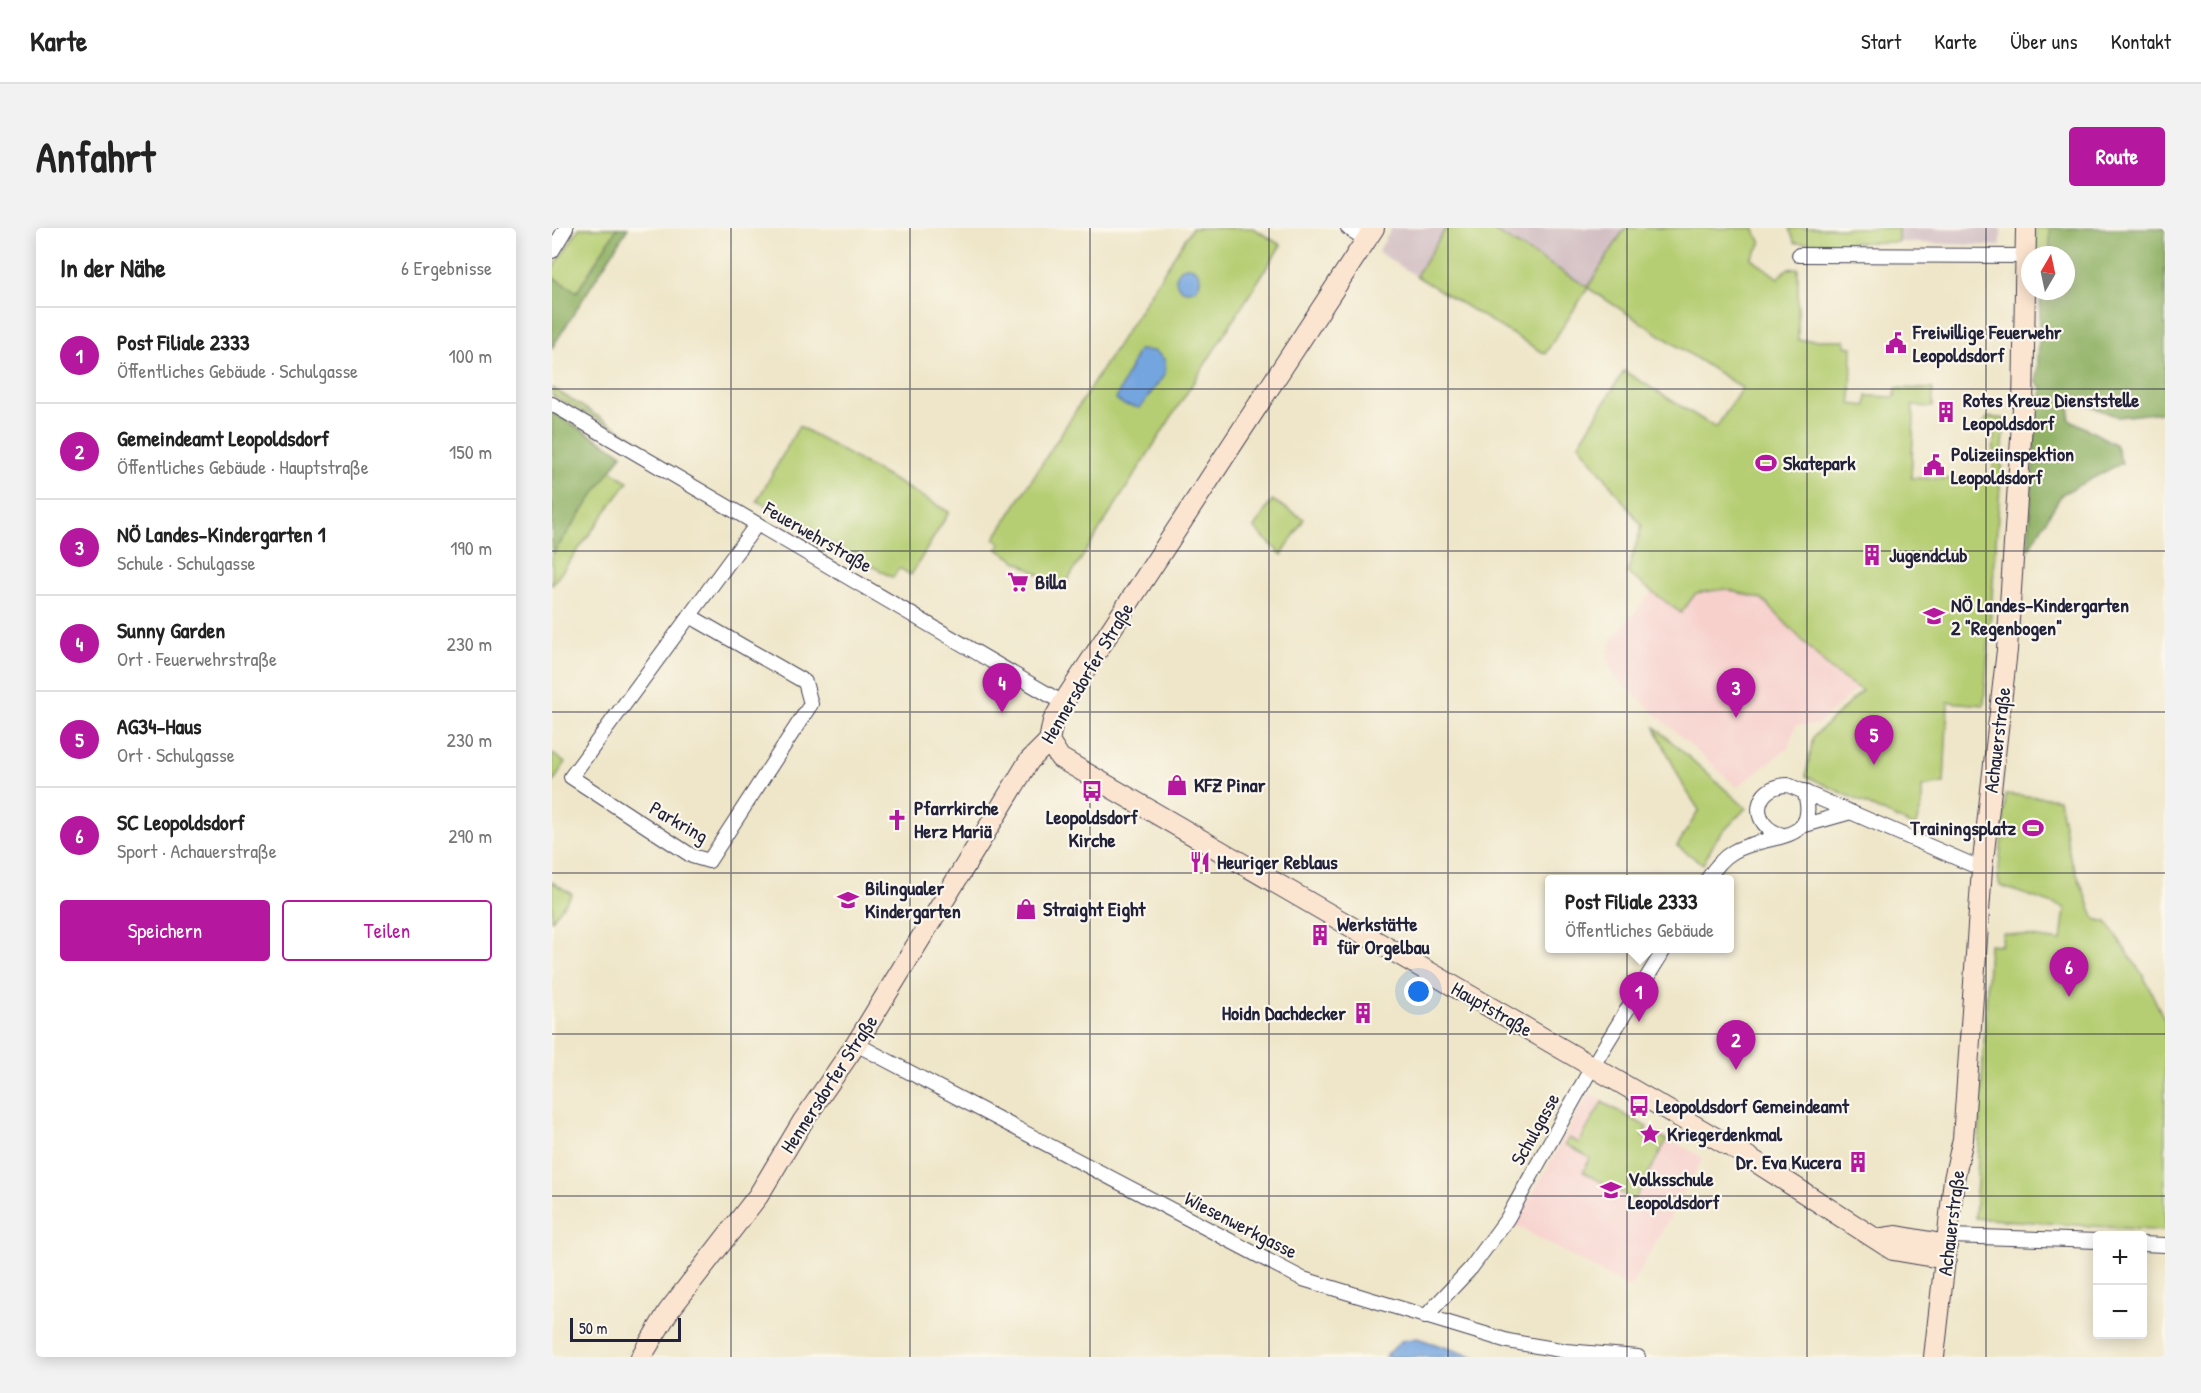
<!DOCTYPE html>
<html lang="de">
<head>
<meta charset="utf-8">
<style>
	body { margin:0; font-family:"Patrick Hand",sans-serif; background:#f2f2f2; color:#222 }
	.controls { position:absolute; right:18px; bottom:18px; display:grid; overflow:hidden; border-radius:6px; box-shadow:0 3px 15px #0003 }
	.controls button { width:54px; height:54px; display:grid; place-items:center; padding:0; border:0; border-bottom:2px solid #e0e0e0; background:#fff; color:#222; font:30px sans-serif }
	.compass { position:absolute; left:1469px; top:18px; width:54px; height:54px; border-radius:50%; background:#fff; box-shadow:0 3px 15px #0003; rotate:9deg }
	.scale { position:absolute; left:18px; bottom:15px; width:111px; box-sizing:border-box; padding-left:6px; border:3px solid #22223b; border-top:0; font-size:16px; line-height:21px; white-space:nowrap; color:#22223b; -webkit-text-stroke:4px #fbf7ec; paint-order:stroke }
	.you { position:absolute; left:867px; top:764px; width:21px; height:21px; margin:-15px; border:4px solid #fff; border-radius:50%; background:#1a73e8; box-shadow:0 0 0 9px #1a73e833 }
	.badge { display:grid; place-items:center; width:39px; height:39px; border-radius:50%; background:#b5179e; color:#fff; font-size:20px; font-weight:700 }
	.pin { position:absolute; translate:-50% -50px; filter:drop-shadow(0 2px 3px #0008) }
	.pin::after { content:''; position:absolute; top:32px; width:21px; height:18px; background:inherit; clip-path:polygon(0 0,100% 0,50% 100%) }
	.popup { position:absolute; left:993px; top:647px; width:189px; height:78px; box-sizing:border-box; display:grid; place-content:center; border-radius:6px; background:#fff; filter:drop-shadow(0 2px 4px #0005); font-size:20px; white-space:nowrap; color:#767676 }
	.popup b { font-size:22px; color:#222 }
	.popup::after { content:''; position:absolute; left:50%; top:100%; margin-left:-12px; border:12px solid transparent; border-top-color:#fff }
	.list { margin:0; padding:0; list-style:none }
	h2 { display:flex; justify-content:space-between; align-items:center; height:78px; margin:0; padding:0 24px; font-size:26px }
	h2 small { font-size:20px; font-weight:400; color:#767676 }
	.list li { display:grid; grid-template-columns:39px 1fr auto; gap:18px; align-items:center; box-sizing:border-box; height:96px; padding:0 24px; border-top:2px solid #e0e0e0 }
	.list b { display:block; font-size:22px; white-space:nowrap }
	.list p { margin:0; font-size:20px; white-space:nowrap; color:#767676 }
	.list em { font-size:20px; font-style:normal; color:#767676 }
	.actions { display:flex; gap:12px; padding:18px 24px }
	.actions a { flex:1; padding:14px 0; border:2px solid #b5179e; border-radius:6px; text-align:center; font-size:21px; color:#b5179e }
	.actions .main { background:#b5179e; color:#fff }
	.map { position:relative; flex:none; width:1613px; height:1129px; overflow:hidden; border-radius:6px }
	header { display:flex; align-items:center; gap:36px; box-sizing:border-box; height:84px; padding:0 30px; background:#fff; border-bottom:2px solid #e0e0e0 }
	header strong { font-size:28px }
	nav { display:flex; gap:33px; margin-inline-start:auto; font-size:21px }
	.intro { display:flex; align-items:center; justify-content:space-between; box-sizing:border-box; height:144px; padding:0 36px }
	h1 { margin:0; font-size:42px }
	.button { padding:15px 27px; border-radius:6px; background:#b5179e; color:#fff; font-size:21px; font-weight:700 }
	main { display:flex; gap:36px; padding:0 36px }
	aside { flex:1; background:#fff; border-radius:6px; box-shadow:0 3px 15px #0003 }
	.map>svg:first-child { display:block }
	.built { fill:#f7d0cc }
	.industrial { fill:#d2bec3 }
	.green { fill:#b6ce73; stroke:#6c7857; stroke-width:1.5 }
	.forest { fill:#90b165; stroke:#596a50; stroke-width:1.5 }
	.water { fill:#75a5df; stroke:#4c648d; stroke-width:1.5 }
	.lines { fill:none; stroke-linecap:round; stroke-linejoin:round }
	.street-casing { stroke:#413f50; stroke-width:16 }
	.secondary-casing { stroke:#413f50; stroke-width:22 }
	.street { stroke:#fff; stroke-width:14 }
	.secondary { stroke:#fce5d0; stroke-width:20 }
	.grid { fill:none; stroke:#22223b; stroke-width:1.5; stroke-opacity:0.55 }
	.labels { text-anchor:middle; stroke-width:4.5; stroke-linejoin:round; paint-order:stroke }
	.poi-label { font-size:20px; font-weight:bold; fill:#22223b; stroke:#fbf7ec; text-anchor:start }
	.street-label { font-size:20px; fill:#22223b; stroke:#fbf7ec }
</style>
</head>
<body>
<header>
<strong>Karte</strong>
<nav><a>Start</a><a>Karte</a><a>Über uns</a><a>Kontakt</a></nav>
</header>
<div class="intro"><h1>Anfahrt</h1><a class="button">Route</a></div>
<main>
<aside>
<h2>In der Nähe<small>6 Ergebnisse</small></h2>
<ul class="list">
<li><span class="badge">1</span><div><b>Post Filiale 2333</b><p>Öffentliches Gebäude · Schulgasse</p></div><em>100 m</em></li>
<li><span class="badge">2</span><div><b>Gemeindeamt Leopoldsdorf</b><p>Öffentliches Gebäude · Hauptstraße</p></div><em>150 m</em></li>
<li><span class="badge">3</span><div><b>NÖ Landes-Kindergarten 1</b><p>Schule · Schulgasse</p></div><em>190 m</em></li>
<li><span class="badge">4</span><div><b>Sunny Garden</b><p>Ort · Feuerwehrstraße</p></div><em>230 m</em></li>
<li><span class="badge">5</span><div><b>AG34-Haus</b><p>Ort · Schulgasse</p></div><em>230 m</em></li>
<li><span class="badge">6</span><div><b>SC Leopoldsdorf</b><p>Sport · Achauerstraße</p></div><em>290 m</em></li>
</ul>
<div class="actions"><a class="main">Speichern</a><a>Teilen</a></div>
</aside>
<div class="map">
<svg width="1613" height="1129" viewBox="0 0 1613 1129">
	<rect width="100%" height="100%" fill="#fbf7ec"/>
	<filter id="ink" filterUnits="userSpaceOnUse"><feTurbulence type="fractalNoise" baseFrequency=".0167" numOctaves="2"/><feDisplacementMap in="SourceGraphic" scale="12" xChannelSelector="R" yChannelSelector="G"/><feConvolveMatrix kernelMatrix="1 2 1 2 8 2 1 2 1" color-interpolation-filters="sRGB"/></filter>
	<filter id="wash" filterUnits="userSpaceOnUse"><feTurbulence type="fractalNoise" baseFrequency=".008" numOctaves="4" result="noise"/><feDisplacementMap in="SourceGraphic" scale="24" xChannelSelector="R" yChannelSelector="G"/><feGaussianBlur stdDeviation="1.35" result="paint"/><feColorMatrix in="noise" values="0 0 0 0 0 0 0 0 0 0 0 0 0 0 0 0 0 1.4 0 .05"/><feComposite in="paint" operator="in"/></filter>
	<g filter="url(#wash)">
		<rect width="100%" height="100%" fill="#efe6c9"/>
		<path class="built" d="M1118,341l92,30 70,71 25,18 -40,37h-21l-8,23 -51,39 -120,-108 -7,-12 -2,-12 5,-15z
			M1037,865l114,65 -73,130 -115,-63z"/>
		<path class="industrial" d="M840,0h54l-30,48 -38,-24z
			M937,0h136l-37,59z
			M1346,0h103v18l-103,-4z"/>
		<path class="green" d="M27,0h38l-40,64 -25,-15v-7z
			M640,0h61l28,17 -219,344 -65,-40 4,-5 -7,-5z
			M894,0h43l99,59 37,-59h129l7,16 -10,14 27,20 9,-9 11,-1v72h47v6l7,1 -1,57 15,2 1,-10 28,1 1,-9 37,1v18l-21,-1 2,12 -3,60 82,2 1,-56h-11l5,-7 17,2 -21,286 -36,-3 -4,81 -22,4v19l-7,21 -109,-51 7,-39 49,-46 -30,-20 -70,-72 -37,-10 -29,4 -15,20 -54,-40 15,-47 -63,-82 45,-73 92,57 26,-40 -154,-100 -43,66 -129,-78z
			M1237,0h109v14l-103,1z
			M1484,0h14v27h-14z
			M0,160l93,57 -93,-50z
			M0,184l70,42 -11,16 17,12 -76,103z
			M247,198l150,86 -38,63 -12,-7 -6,10 -136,-77z
			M720,272l32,19 -22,36 -28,-27z
			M1102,498l92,82 -29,30 -14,26 -26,-18 22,-36 -15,-23z
			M0,525l13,10 -13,21z
			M1454,566l53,5 11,58 25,62 12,3 37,55 21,44v210l-190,-13 14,-274 12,1 2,-12 58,8 4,-33 -65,-22 -2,-8z
			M0,654l20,12 -20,26z
			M1050,874l45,25 -5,9 11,5 4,-7 10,6 -33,60 -51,-28 7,-14 -25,-14 4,-6 10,5z"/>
		<path class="forest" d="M65,0h11l-76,120v-71l25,15z
			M1498,0h115v184l-47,5 -46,-18 -3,20 46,25 7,19 -60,31 -34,56 8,-139 5,-5 1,-19 -5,-4 4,-92h25v-36h-16z
			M0,184l70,42 -70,101z"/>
		<path class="water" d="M624 51a12 12 0 1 1 24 0a12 12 0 1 1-24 0Z
			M586,122l17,1 10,9v14l-25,34 -16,-3 -8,-6z
			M865,1110l58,19h-90l16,-16z"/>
	</g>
	<g filter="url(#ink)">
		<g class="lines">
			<defs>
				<path id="street" d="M796,0l19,12
					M0,23l14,-23
					M1247,27l227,1
					M0,176l511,299
					M138,388l115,66 6,22 -102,157 -17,-5 -121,-79 186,-253
					M1253,597l46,-13
					M1231,607c-35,-8 -30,-50 5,-50l194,84
					M1155,652c7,-11 15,-22 26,-28 33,-20 89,-6 71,-61
					M304,816l447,235 205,62 58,10 72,6
					M1397,1008l149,5
					M1590,1016l23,1
					M873,1089l46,-49 36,-49 85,-152 73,-119"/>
				<path id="secondary" d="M497,513l11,17 685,397 148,95 53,9
					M1324,1011l21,-3 50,9
					M89,1129l27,-45 90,-116 45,-75 53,-77 173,-283 20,-20 4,-20 10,-18 311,-475
					M1382,1129l20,-178 9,-40 19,-270 25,-219 16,-242 3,-180"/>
			</defs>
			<use href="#street" class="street-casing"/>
			<use href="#secondary" class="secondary-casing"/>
			<use href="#street" class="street"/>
			<use href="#secondary" class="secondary"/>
		</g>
	</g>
	<path class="grid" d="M179,0v1129M358,0v1129M538,0v1129M717,0v1129M896,0v1129M1075,0v1129M1255,0v1129M1434,0v1129M0,161h1613M0,323h1613M0,484h1613M0,645h1613M0,806h1613M0,968h1613"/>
	<defs>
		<symbol id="civic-bare" viewBox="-9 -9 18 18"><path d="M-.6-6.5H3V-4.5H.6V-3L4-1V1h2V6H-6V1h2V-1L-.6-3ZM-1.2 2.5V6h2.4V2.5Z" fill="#b5179e" stroke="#fbf7ec" stroke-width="2.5" paint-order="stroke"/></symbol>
		<symbol id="building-bare" viewBox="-9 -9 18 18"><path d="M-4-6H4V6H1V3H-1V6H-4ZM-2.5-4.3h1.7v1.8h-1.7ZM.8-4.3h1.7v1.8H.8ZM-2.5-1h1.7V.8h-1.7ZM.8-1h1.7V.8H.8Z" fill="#b5179e" stroke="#fbf7ec" stroke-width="2.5" paint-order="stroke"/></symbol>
		<symbol id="stadium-bare" viewBox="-9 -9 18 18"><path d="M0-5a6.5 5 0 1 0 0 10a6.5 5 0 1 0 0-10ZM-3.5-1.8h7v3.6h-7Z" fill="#b5179e" stroke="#fbf7ec" stroke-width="2.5" paint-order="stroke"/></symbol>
		<symbol id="supermarket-bare" viewBox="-9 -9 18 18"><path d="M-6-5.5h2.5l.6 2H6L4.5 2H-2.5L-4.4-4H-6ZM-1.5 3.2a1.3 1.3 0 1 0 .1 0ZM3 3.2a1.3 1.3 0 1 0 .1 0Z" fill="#b5179e" stroke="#fbf7ec" stroke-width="2.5" paint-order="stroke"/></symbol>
		<symbol id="school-bare" viewBox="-9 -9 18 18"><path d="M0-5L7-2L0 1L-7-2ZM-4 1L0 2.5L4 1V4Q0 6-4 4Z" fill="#b5179e" stroke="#fbf7ec" stroke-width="2.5" paint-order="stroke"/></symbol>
		<symbol id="shop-bare" viewBox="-9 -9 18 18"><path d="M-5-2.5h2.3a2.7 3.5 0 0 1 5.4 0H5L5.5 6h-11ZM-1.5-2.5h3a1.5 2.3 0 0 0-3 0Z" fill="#b5179e" stroke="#fbf7ec" stroke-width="2.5" paint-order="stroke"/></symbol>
		<symbol id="bus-bare" viewBox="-9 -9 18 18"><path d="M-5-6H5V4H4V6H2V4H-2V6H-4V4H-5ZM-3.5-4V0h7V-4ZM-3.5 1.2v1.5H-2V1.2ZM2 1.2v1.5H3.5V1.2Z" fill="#b5179e" stroke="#fbf7ec" stroke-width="2.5" paint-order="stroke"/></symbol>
		<symbol id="church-bare" viewBox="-9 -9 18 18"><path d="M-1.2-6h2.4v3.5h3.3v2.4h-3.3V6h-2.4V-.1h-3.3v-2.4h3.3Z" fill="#b5179e" stroke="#fbf7ec" stroke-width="2.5" paint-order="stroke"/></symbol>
		<symbol id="restaurant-bare" viewBox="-9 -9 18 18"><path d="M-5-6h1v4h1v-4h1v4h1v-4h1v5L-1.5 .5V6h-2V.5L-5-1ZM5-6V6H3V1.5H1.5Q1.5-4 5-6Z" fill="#b5179e" stroke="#fbf7ec" stroke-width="2.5" paint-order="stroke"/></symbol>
		<symbol id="sight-bare" viewBox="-9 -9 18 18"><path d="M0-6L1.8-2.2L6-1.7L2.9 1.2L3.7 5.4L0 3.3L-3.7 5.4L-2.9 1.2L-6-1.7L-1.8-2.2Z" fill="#b5179e" stroke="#fbf7ec" stroke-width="2.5" paint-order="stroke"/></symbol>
	</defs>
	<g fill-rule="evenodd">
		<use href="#civic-bare" x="1329" y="100" width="30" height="30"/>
		<use href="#building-bare" x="1379" y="169" width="30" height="30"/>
		<use href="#stadium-bare" x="1199" y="220" width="30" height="30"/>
		<use href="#civic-bare" x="1367" y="222" width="30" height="30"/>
		<use href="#building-bare" x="1305" y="312" width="30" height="30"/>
		<use href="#supermarket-bare" x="451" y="339" width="30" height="30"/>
		<use href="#school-bare" x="1367" y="373" width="30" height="30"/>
		<use href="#shop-bare" x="610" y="542" width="30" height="30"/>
		<use href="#bus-bare" x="525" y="548" width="30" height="30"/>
		<use href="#church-bare" x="330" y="577" width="30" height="30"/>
		<use href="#stadium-bare" x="1466" y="585" width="30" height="30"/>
		<use href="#restaurant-bare" x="633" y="619" width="30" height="30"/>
		<use href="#school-bare" x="281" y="657" width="30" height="30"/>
		<use href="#shop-bare" x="459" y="666" width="30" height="30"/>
		<use href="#building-bare" x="753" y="692" width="30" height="30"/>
		<use href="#building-bare" x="796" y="770" width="30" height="30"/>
		<use href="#bus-bare" x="1072" y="863" width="30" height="30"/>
		<use href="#sight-bare" x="1083" y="891" width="30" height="30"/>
		<use href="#building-bare" x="1291" y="919" width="30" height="30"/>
		<use href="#school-bare" x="1044" y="947" width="30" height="30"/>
	</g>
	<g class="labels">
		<g class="poi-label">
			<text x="1361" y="111">Freiwillige Feuerwehr<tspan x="1361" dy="23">Leopoldsdorf</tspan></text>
			<text x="1411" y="179">Rotes Kreuz Dienststelle<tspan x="1411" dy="23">Leopoldsdorf</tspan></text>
			<text x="1399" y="233">Polizeiinspektion<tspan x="1399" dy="23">Leopoldsdorf</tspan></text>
			<text x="1231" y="242">Skatepark</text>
			<text x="1337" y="334">Jugendclub</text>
			<text x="483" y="361">Billa</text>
			<text x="1399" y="384">NÖ Landes-Kindergarten<tspan x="1399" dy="23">2 "Regenbogen"</tspan></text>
			<text x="642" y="564">KFZ Pinar</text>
			<text x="362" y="587">Pfarrkirche<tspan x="362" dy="23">Herz Mariä</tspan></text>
			<text x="540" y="596" text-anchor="middle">Leopoldsdorf<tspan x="540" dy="23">Kirche</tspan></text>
			<text x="1464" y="607" text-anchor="end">Trainingsplatz</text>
			<text x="665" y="641">Heuriger Reblaus</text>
			<text x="313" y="667">Bilingualer<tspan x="313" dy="23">Kindergarten</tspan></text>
			<text x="491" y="688">Straight Eight</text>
			<text x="785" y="703">Werkstätte<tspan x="785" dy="23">für Orgelbau</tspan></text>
			<text x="794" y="792" text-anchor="end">Hoidn Dachdecker</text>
			<text x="1104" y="885">Leopoldsdorf Gemeindeamt</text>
			<text x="1115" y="913">Kriegerdenkmal</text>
			<text x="1289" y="941" text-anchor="end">Dr. Eva Kucera</text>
			<text x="1076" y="958">Volksschule<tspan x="1076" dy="23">Leopoldsdorf</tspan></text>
		</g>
		<g class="street-label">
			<text transform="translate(266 309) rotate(30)" y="7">Feuerwehrstraße</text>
			<text transform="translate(535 445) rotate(-59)" y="7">Hennersdorfer Straße</text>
			<text transform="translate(1445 512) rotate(-83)" y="7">Achauerstraße</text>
			<text transform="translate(127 594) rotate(30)" y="7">Parkring</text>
			<text transform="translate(940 781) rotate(30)" y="7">Hauptstraße</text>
			<text transform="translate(277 856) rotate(-57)" y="7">Hennersdorfer Straße</text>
			<text transform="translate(983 901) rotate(-61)" y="7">Schulgasse</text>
			<text transform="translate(1399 995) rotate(-83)" y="7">Achauerstraße</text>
			<text transform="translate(689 997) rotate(27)" y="7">Wiesenwerkgasse</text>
		</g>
	</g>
</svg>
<div class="controls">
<button>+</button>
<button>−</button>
</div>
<svg class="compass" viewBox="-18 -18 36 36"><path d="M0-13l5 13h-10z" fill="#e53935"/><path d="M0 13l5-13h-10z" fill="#767676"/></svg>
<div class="scale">50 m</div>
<div class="you"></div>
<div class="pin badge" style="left:1087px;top:794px">1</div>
<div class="popup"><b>Post Filiale 2333</b>Öffentliches Gebäude</div>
<div class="pin badge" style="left:1184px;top:842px">2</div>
<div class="pin badge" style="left:1184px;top:490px">3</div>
<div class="pin badge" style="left:450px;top:485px">4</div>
<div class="pin badge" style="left:1322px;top:537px">5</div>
<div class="pin badge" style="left:1517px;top:769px">6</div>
</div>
</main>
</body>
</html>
